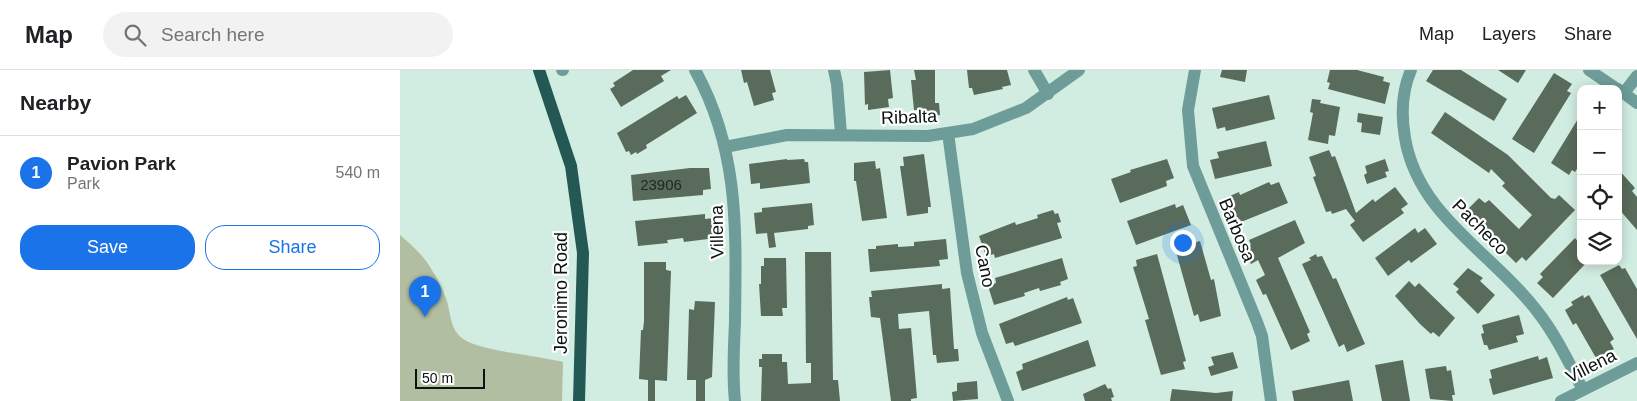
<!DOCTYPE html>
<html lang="en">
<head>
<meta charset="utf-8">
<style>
	body { margin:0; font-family:Helvetica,sans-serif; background:#f2f2f2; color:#202124 }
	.controls { position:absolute; right:15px; top:15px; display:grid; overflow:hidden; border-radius:10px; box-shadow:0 2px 12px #0003 }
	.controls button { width:45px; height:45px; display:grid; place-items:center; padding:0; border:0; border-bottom:1px solid #e0e0e0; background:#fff; color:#202124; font:25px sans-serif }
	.scale { position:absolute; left:15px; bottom:12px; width:70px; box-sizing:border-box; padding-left:5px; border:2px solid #09130f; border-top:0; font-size:14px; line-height:18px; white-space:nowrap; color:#09130f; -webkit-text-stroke:4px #fff; paint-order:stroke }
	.you { position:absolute; left:782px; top:172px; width:18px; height:18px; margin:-12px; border:4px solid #fff; border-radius:50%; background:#1a73e8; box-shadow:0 0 0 8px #1a73e833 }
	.badge { display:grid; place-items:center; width:32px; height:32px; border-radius:50%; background:#1a73e8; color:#fff; font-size:16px; font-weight:700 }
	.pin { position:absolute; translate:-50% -41px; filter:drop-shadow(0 1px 2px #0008) }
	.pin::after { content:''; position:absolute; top:26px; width:18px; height:15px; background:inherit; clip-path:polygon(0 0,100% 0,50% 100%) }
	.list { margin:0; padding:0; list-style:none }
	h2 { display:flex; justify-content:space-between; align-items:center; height:65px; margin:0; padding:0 20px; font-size:21px }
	h2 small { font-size:16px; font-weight:400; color:#757577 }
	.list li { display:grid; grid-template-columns:32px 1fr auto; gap:15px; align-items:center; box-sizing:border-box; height:75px; padding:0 20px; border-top:1px solid #e0e0e0 }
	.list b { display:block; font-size:19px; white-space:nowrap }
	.list p { margin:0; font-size:16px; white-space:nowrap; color:#757577 }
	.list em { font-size:16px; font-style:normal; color:#757577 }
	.actions { display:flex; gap:10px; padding:15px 20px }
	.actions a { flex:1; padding:11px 0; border:1px solid #1a73e8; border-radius:20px; text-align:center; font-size:18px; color:#1a73e8 }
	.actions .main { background:#1a73e8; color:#fff }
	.icon { flex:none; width:28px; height:28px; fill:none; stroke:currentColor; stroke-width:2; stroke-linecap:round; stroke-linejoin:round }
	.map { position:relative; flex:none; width:1237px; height:331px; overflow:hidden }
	header { display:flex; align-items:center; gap:30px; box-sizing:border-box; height:70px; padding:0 25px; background:#fff; border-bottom:1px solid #e0e0e0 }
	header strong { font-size:24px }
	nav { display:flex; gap:28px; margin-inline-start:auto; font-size:18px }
	.search { width:350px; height:45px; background:#f2f2f2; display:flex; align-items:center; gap:12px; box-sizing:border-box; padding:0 18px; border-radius:28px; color:#757577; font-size:19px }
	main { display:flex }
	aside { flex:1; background:#fff }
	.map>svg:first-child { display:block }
	.green { fill:#b2bea2 }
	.building { fill:#596b5b }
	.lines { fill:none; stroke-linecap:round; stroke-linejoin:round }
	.minor { stroke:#6e9c98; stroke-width:12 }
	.major { stroke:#235855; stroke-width:12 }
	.labels { text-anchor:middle; stroke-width:4.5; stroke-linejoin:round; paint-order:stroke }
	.number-label { font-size:15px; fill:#1d2922 }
	.street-label { font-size:18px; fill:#09130f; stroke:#fff }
</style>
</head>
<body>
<header>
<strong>Map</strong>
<div class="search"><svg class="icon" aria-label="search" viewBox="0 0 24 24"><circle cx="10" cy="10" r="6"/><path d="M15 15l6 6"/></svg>Search here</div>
<nav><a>Map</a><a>Layers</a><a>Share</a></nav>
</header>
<main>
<aside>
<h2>Nearby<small></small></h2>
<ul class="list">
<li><span class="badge">1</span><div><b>Pavion Park</b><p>Park</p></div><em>540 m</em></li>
</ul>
<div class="actions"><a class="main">Save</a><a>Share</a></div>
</aside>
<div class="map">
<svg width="1237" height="331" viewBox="0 0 1237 331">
	<rect width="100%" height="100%" fill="#d1ece1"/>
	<path class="green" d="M0,165c13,11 25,22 33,37 5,7 9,16 12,24 7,16 3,34 20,44 17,11 74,16 98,22l-1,39h-162z"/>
	<path class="building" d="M233,0h38l-10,6 3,5 -43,26 -11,-18 5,-3 -2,-3z
		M341,0h29l6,22 -4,1 2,7 -20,6 -7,-24 -3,1z
		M490,0l3,28 -5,1 1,8 -21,3v-6l-3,1 -1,-33z
		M514,0h21v33h4l1,12 -21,3 -1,-8h-4l-3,-30h5z
		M567,0h40l4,15 -9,2 1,2 -29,6 -2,-7h-3z
		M822,0h25l-2,12 -25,-5z
		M930,0h27l27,7 -1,4 7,2 -5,21 -57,-15 2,-6 -3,-1z
		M1033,0h28l46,29 -13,22 -68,-40z
		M1098,0h28l-8,13z
		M1154,3l18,11 -5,7 4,2 -37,60 -22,-14z
		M286,25l11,18 -51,32 1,3 -10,6 -1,-2 -5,3 -2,-4 -3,1 -9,-19 60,-37 2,3z
		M869,25l6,24 -49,12 -1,-4 -8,2 -5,-21z
		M912,29l9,1 -1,3 20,4 -5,29 -6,-1 -1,9 -20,-4 5,-27 -3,-1z
		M1045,42l63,43 43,43 4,1 4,-4 16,15 -49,51 -4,-4 -6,6 -14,-14 3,-3 -14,-13 -2,2 -24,-23 14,-14 6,5 4,-3 30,29 13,-14 -30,-29 3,-3 -14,-14 -2,4 -58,-40z
		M958,43l25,4 -3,18 -19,-3 1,-9 -5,-1z
		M1181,44v49l-6,9 -3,-2 -3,5 -18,-12z
		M866,71l6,25 -57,13 -5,-19 9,-2 -2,-6z
		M929,80l3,7 3,-1 21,57 17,-14 2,3 20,-15 13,17 -7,5 3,4 -41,29 -13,-17 5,-4 -9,-12 -14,5 -1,-3 -5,1 -13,-35 3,-1 -7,-19z
		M524,84l7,53h-3v6l-21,3 -7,-50h4l-1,-9z
		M387,89v1l17,-1 1,3h3l2,21 -50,6v-6l-9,1 -2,-20z
		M767,89l7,19 -8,3 1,5 -47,17 -9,-24 20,-7 -1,-2z
		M985,89l4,12 -4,1 2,5 -20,7 -3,-9 3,-2 -2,-7z
		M475,91l1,8 4,-1 7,50 -25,3 -6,-40h-2v-18z
		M290,98h19l2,21 -8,1v5l-70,6 -2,-26z
		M1218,99l17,19 -3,3 5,6v33l-19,-22z
		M869,112l2,3 8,-3 9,21 -47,19 -1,-3 -8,3 -9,-23 16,-7 1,3z
		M412,133l2,22 -6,1v3l-34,4 2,14 -7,1 -2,-15 -11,1 -2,-21 8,-1v-4z
		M775,134l1,4 7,-3 8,20 -55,20 -9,-24z
		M653,140l2,4 3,-1 3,9 -4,1 5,15 -67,20 -1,-4 -8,2 -7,-20 36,-14 1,3 22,-7 -1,-3z
		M305,144v5l9,-1 2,20 -32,4 -1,-4 -16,2 1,3 -30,3 -3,-25z
		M895,150l10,23 -27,15 32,74 -3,2 3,7 -19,9 -25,-56 -3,1 -7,-15 9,-5 -7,-15 -7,4 -7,-15 7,-4 -2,-5z
		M1015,158l3,5 7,-5 12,16 -26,19 -2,-3 -21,16 -13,-18z
		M1175,168l6,7v16h7l-35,37 -16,-15 6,-6 -3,-3z
		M546,169l2,20 -9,1 1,6 -70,6 -2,-23h8v-3l22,-2v3l16,-1v-4z
		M800,171l11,39 3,-1 7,37 -21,6 -2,-8 -4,2 -19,-68z
		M405,182h26l2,128h5l2,21h-79l1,-34h-3v-8h3v-5h20v8h5l1,22 23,-1v-20h-5z
		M757,184l29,107 -3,1 2,7 -24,6 -16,-55 4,-1 -16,-52 4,-1 -1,-6z
		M916,184l1,3 5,-1 11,23 3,-1 29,66 -18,8 -3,-8 -5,3 -37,-83 9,-4 -2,-2z
		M364,188h22l1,50h-5l1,8h-22l-2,-32h2v-18h3z
		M662,188l6,21 -8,3 1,3 -21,6 -1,-3 -15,5 1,3 -31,9 -6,-19 8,-3 -1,-5z
		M244,192h22v8l5,1 -4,110 -12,-1v21h-7v-21l-9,-1 2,-49h2l1,-9z
		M1219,195l3,4 3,-1 12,21v50l-37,-64z
		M1068,198l15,10 -3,3 15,14 -17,19 -22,-22 3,-3 -6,-5z
		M1009,211l6,6 4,-4 36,35 -16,19 -6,-5 -2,2 -11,-10 -25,-28z
		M542,214v5l8,-1 4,61h4l1,12 -22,2 -1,-8h-3l-4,-44 -31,3 1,15 12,-1 6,70 -6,1v2h-20l-11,-83 -9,-1 -2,-20h3l-1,-6z
		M1183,225l1,3 5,-3 25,44 -4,3 4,7 -18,9 -20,-35 -3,2 -8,-15 8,-5 -2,-3z
		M667,227l1,3 5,-2 9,25 -67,23 -2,-4 -7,2 -7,-20z
		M295,231l20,1 -3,75 -7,3v21h-9v-21h-9l2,-71 5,1z
		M1119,245l5,19 -8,2 2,6 -29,8 -2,-5h-3l-3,-11 3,-1 -2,-8z
		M688,270l8,26 -74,25 -6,-19 7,-3 -1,-5z
		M833,282l5,16 -27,8 -3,-9 6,-2 -3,-8z
		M1138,286l1,4 8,-3 6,21 -60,17 -4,-16 3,-1 -2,-8z
		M1003,290l7,41h-28l-7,-36z
		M1046,296l1,5 4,-1 4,25h-3l1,6 -23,-2 -5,-30z
		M949,310l4,21h-59l-2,-10z
		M577,311l1,18 -25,2 -1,-9 5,-1v-8z
		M705,314l3,5 3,-1 3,9 -3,1 1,3h-27l-2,-7z
		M772,319l44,4 17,-2 -1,10h-62z"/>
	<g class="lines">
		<path class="minor" d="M162,0h1
			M295,0c45,81 41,162 40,251 -1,27 -3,54 0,80
			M434,0l3,14 4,50
			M634,0l14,24
			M795,0l-7,40 5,56 64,156 5,14 9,65
			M1011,0c-9,21 -10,45 -6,68 13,78 87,114 132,173 19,24 32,52 46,79
			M1189,0l28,19
			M1218,19l19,14
			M1224,23l13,-17
			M548,63l19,140 15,60 26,68
			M325,77l62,-12 141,1 45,-7 53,-21 53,-38
			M1161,331l76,-38"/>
		<path class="major" d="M139,0l32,96 12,87 -4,148"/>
	</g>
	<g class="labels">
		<g class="number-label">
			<text x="261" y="120">23906</text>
		</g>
		<g class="street-label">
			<text transform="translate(509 47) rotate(-2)" y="6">Ribalta</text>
			<text transform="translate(1080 157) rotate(45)" y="6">Pacheco</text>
			<text transform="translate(837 160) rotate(67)" y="6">Barbosa</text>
			<text transform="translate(317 162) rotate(-91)" y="6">Villena</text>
			<text transform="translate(585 196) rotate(79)" y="6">Cano</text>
			<text transform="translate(161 223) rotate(-90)" y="6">Jeronimo Road</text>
			<text transform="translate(1191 296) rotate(-27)" y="6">Villena</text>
		</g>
	</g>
</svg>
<div class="controls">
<button>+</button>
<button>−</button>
<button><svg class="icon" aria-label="locate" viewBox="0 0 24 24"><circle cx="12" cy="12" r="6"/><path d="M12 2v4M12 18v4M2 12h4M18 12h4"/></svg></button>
<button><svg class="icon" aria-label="layers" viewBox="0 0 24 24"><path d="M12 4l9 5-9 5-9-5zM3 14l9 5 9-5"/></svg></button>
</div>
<div class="scale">50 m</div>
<div class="you"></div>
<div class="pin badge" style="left:25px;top:247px">1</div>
</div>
</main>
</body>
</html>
